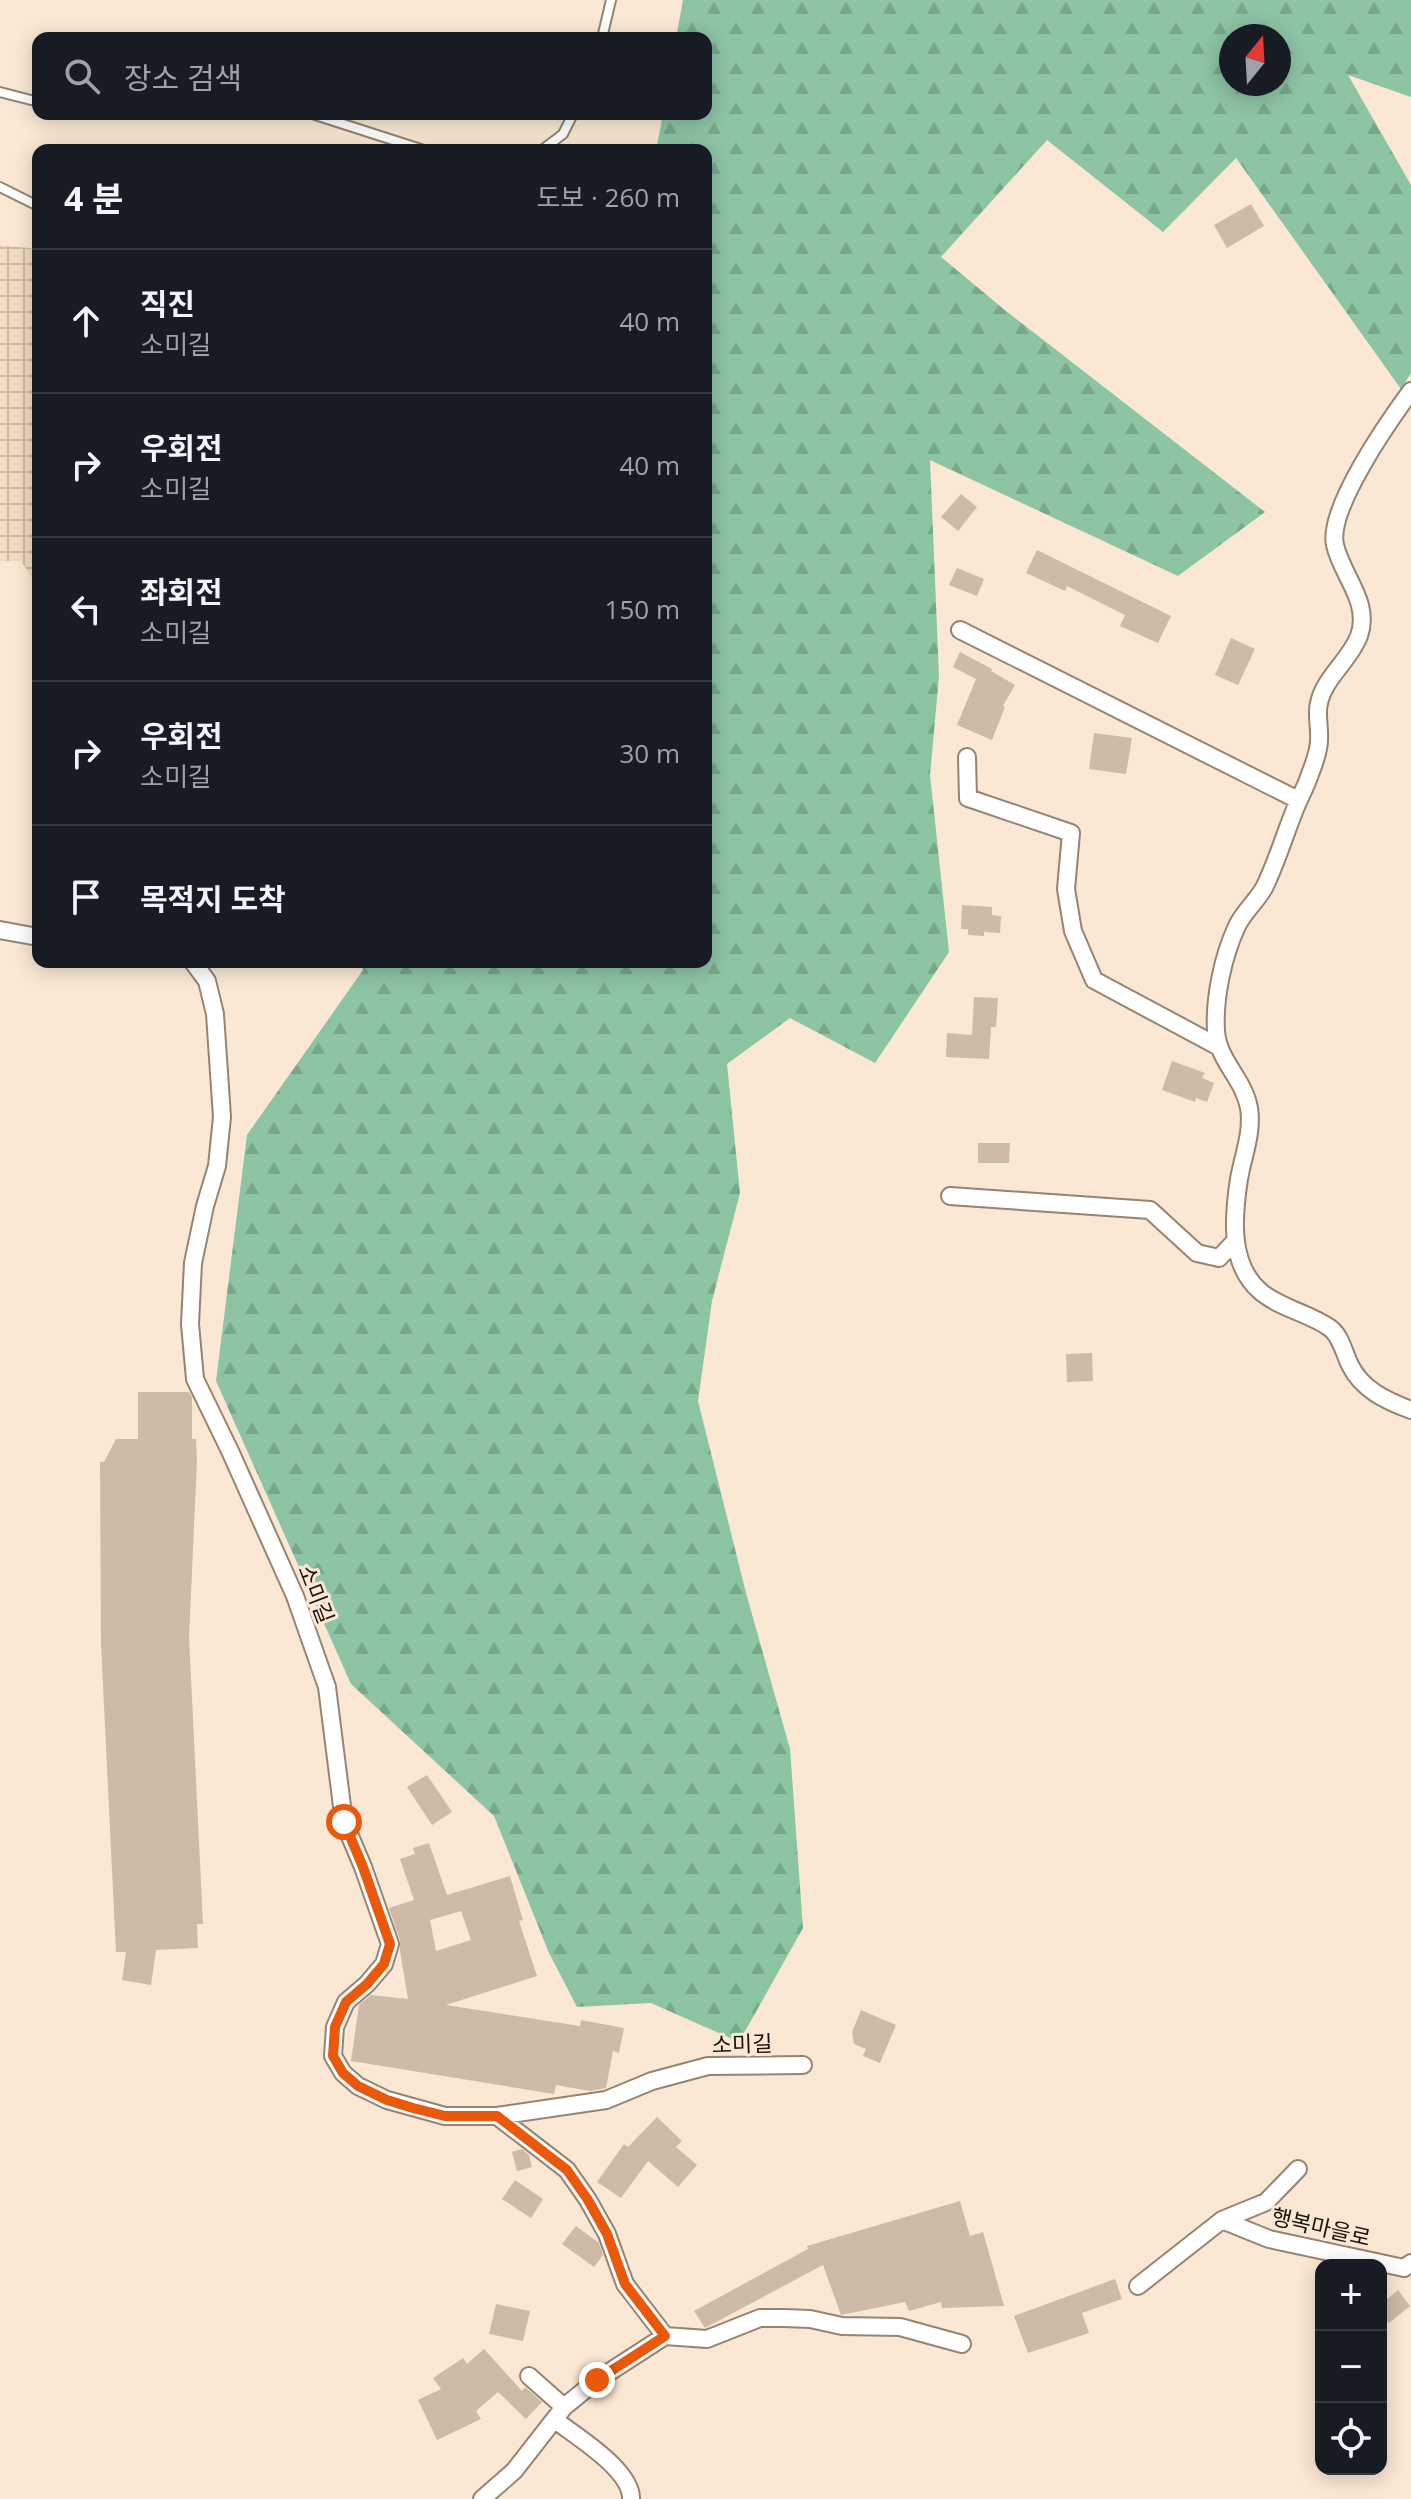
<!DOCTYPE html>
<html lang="ko">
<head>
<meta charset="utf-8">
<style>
	body { margin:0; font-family:"Open Sans","Noto Sans KR",sans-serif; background:#20242c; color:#f1f3f6 }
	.controls { position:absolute; right:24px; bottom:24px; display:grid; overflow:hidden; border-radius:16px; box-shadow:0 4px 20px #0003 }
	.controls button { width:72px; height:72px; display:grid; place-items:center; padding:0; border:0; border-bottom:2px solid #363941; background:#171b24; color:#f1f3f6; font:40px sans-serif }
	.compass { position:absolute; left:1219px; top:24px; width:72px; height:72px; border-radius:50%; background:#171b24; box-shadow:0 4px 20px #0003; rotate:18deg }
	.stop { position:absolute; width:24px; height:24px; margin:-18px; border:6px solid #ea580c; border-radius:50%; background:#fff }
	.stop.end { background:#ea580c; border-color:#fff; box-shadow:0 2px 8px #0008 }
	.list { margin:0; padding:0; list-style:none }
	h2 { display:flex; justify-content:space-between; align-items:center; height:104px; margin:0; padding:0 32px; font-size:34px }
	h2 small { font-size:26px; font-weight:400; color:#9ea1a6 }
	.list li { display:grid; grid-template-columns:52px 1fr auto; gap:24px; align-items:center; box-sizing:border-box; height:144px; padding:0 32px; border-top:2px solid #363941 }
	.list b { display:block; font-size:30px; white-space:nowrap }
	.list p { margin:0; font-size:26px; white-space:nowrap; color:#9ea1a6 }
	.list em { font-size:26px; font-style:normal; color:#9ea1a6 }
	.icon { flex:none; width:44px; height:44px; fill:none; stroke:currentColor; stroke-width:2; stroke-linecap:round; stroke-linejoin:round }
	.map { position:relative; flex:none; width:1411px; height:2499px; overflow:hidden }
	.search { position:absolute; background:#171b24; box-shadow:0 4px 20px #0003; left:32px; top:32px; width:680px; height:88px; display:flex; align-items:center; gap:20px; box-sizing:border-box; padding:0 28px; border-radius:16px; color:#9ea1a6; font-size:30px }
	.panel { position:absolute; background:#171b24; box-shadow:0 4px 20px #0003; left:32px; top:144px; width:680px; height:824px; border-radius:16px }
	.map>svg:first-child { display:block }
	.industrial { fill:url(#industrial-grid) }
	.forest { fill:url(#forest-firs); fill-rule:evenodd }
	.building { fill:#cdbba8; fill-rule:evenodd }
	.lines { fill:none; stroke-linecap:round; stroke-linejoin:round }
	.service-casing { stroke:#958472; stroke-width:12 }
	.minor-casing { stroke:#958472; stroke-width:20 }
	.service { stroke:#fff; stroke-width:8 }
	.minor { stroke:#fff; stroke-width:16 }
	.route { stroke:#ea580c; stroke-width:10 }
	.labels { text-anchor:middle; stroke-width:6; stroke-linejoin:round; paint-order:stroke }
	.street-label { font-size:22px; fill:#19130c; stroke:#fae8d4 }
</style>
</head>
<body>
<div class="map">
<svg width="1411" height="2499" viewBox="0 0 1411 2499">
	<defs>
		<pattern id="industrial-grid" width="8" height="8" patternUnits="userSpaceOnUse" patternTransform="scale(2)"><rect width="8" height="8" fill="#f2dbc1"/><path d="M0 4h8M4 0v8" fill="none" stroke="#cfbba5"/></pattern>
		<pattern id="forest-firs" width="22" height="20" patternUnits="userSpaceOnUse" patternTransform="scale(2)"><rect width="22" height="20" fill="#8cc4a4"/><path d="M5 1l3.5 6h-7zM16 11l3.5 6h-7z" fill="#78a88c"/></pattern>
	</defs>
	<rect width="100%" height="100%" fill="#fae8d4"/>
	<path class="industrial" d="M0,245l38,4v334l-2,1 -15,-23h-21z"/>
	<path class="forest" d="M683,0h728v97l-63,-22 63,110v188l-10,16 -165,-231 -73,74 -116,-92 -106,117 65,54 259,201 -87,64 -248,-116 9,216 -9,99 19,177 -74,111 -85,-45 -63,46 13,129 -28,108 -14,100 48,192 44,156 13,179 -64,114 -88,-39 -74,4 -28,-54 -55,-137 -143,-132 -135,-303 31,-246 116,-165 -2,-8h345v-812h-50l7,-36h43v-76h-30zM1231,36h48v48h-48z"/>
	<path class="building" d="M1251,204l13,22 -37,22 -13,-23z
		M961,494l16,13 -19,24 -17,-14z
		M1037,550l134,66 -13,27 -38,-17 5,-11 -58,-29 -2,5 -39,-18z
		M957,568l27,11 -7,17 -28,-11z
		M1231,638l24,11 -17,36 -23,-10z
		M960,652l32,17 -1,2 24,14 -12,21 2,1 -13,33 -35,-15 19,-46 -23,-12z
		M1094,733l38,5 -6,36 -37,-5z
		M962,905l30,2v8l9,1 -1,17 -16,-1v4l-16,-1v-6h-7z
		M974,997l24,1 -2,29h-5l-2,32 -43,-2 1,-24 25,2z
		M1172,1061l33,12 -3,5 12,5 -7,19 -11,-4 -1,4 -33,-12z
		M978,1143h32l-1,20h-31z
		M1092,1353l1,28 -26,1 -1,-28z
		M138,1392h51l3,5v42h4l1,22 -8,176 14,287h-6l1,24 -42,2 -5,35 -29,-5 4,-28h-10l-15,-308 -1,-182h4l12,-23h22z
		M427,1775l25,37 -20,13 -25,-38z
		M429,1843l18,52 63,-19 13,44 -4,1 18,55 -91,29 134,21 1,-6 43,8 -5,25 -6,-2 -7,37 -16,3 -34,-6 -2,9 -203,-33 8,-56 12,-10 37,4 -8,-48v-11l-11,-32 25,-8 -14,-41 15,-5 -2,-6zM461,1911l10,29 -35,11 -6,-31z
		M861,2010l35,15 -16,38 -17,-7 3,-7 -12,-5 -2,-12z
		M657,2117l25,24 -6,6 21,18 -19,22 -30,-26 -27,37 -24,-16 27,-38 4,3z
		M522,2149l7,6 3,12 -15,4 -5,-19z
		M515,2180l28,19 -12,19 -29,-19z
		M960,2201l10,35 13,-4 21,74 -62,2 -1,-6 -32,9 -4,-9 -64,13 -18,-50 -118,63 -11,-17 114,-62 -1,-3z
		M576,2226l23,17 4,12 -9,12 -32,-23z
		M1115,2279l7,20 -40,14 7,20 -61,20 -14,-37z
		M1398,2290l12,16 -21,17 -8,-10v-9z
		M496,2304l34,7 -7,30 -34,-7z
		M484,2349l38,42 3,-4 17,15 -16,17 -28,-27 -22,19 5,8 -44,21 -19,-40 23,-11 -8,-11 30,-20 4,6z"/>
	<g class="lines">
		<defs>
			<path id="service" d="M602,38l9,-38
				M0,92l31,8
				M312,114l112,36
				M542,150l21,-16 10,-20
				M0,187l38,19"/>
			<path id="minor" d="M1411,391c-22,30 -84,118 -76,154 7,31 36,57 24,91 -9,24 -35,42 -40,67 -3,11 1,25 0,37 0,11 -5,24 -9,34 -3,10 -8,19 -12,28 -12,28 -20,57 -33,84 -7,14 -21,25 -28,40 -14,30 -23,72 -21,105 2,30 28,48 33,77 4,24 -6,48 -10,71 -6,39 -10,86 22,113 21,17 48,21 69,36 11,8 14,25 20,37 12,25 37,36 61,45
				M960,630l338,170
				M967,757l1,41 103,35 -5,56 7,42 21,49 125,67
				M0,930l38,7
				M193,962l14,19 8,33 7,103 -5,49 -12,40 -12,57 -3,61 5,55 35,72 65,145 32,91 17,135 19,45 27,77 -6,20 -17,20 -21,18 -11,25 -2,29 10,17 15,13 29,14 58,16h52l70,54 21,30 19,34 18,50 40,52
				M950,1196l200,14 47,43 22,5 17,-18
				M497,2116l109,-16 46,-19 56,-15 95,-1
				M1222,2220l47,19 135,29 7,-5
				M1138,2286l84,-66 44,-18 32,-33
				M529,2376l35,31
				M555,2420c22,17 77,50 76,79
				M482,2499l32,-28 50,-64 33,-27 68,-44 42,3 53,-21h24l26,1 32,7 58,1 62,17"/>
		</defs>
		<use href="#service" class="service-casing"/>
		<use href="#minor" class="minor-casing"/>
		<use href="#service" class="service"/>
		<use href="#minor" class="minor"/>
	</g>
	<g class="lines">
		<path class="route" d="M344,1822l19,45 27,77 -6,20 -17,20 -21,18 -11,25 -2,29 10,17 15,13 29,14 26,8 32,8h52l70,54 21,30 19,34 18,50 40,52 -68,44"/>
	</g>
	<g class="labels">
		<g class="street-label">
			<text transform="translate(316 1594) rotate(69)" y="8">소미길</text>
			<text transform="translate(742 2044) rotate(-2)" y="8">소미길</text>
			<text transform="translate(1321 2227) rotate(13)" y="8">행복마을로</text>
		</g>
	</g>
</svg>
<div class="controls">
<button>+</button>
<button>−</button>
<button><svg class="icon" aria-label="locate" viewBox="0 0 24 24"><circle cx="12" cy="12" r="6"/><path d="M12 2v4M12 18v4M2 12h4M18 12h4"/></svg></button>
</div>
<svg class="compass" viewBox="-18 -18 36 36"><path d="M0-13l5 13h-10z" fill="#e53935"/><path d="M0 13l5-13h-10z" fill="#9ea1a6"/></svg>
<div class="stop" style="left:344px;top:1822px"></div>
<div class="stop end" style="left:597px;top:2380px"></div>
<div class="search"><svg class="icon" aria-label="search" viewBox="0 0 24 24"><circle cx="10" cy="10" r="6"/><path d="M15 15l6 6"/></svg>장소 검색</div>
<section class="panel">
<h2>4 분<small>도보 · 260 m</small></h2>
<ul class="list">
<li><svg class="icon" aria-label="ahead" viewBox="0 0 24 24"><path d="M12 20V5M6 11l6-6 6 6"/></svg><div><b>직진</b><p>소미길</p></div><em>40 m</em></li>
<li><svg class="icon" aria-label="right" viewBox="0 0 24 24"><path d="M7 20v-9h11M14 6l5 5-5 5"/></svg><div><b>우회전</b><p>소미길</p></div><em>40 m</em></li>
<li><svg class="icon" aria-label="left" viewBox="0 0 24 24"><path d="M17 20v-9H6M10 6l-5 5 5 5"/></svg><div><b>좌회전</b><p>소미길</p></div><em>150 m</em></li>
<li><svg class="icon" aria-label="right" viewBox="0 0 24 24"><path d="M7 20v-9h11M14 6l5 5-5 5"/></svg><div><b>우회전</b><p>소미길</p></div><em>30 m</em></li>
<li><svg class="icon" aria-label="arrive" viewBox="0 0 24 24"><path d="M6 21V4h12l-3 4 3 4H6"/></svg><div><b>목적지 도착</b></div></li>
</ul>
</section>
</div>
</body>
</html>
